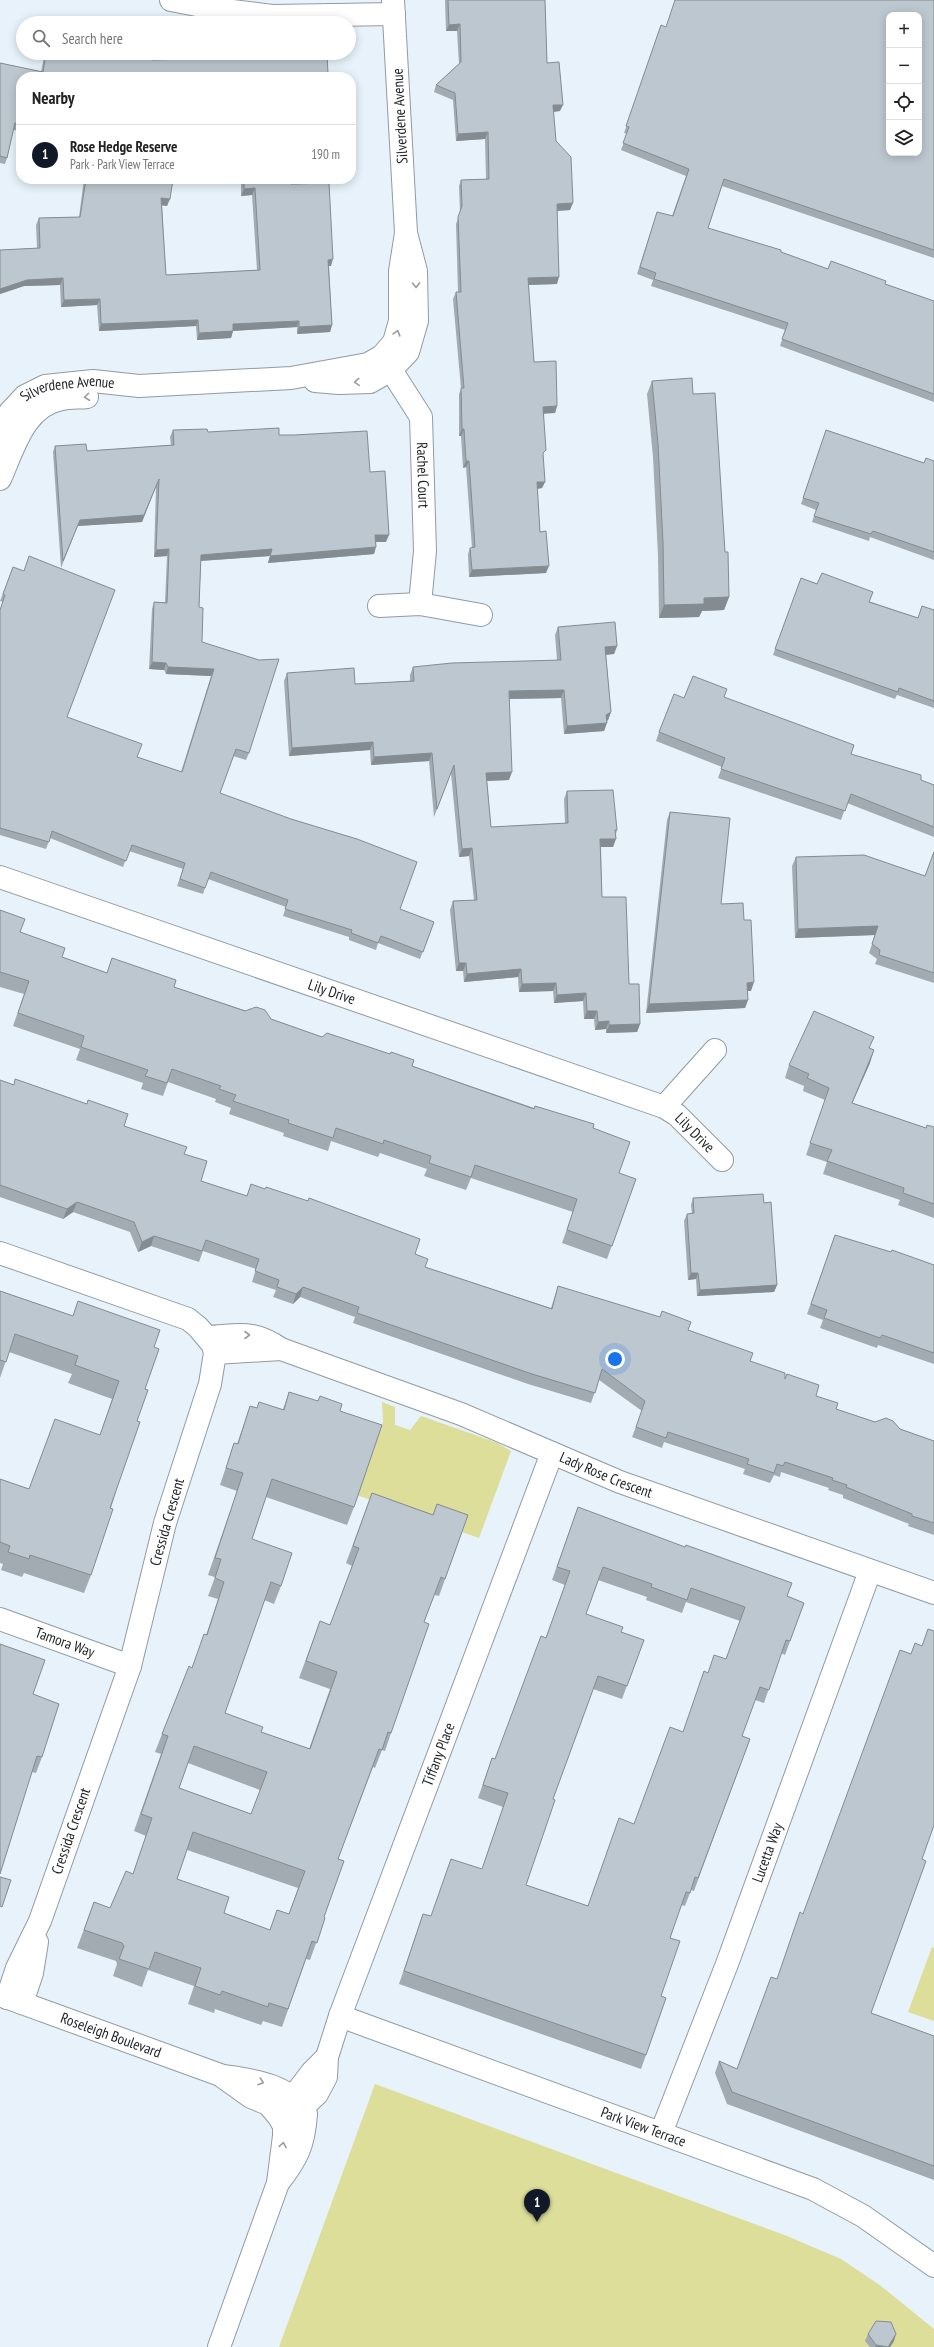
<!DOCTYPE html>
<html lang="en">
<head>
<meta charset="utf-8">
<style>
	body { margin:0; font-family:"PT Sans Narrow",sans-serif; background:#f2f2f2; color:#222 }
	.controls { position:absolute; right:12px; top:12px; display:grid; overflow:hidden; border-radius:8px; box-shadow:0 2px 10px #0003 }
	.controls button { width:36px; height:36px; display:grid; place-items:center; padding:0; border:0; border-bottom:1px solid #e0e0e0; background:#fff; color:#222; font:20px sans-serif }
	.you { position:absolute; left:615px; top:1359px; width:14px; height:14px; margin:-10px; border:3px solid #fff; border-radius:50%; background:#1a73e8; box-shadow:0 0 0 6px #1a73e833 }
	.badge { display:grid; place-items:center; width:26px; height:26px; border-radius:50%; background:#111827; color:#fff; font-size:13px; font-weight:700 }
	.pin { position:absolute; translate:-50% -33px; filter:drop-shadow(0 1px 2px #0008) }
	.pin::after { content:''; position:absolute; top:21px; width:14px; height:12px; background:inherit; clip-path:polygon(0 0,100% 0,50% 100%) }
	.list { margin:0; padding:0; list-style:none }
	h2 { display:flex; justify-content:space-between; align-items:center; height:52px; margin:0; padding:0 16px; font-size:17px }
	h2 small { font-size:13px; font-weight:400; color:#767676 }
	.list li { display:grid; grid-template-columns:26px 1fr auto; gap:12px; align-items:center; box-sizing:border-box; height:60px; padding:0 16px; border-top:1px solid #e0e0e0 }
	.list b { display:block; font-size:15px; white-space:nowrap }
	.list p { margin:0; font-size:13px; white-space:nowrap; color:#767676 }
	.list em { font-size:13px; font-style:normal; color:#767676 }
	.icon { flex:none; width:22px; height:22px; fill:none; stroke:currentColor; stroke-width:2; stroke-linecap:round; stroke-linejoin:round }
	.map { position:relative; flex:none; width:934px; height:2347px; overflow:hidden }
	.search { position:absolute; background:#fff; box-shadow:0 2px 10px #0003; left:16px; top:16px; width:340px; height:44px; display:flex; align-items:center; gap:10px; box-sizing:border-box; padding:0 14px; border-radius:22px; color:#767676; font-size:15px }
	.panel { position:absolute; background:#fff; box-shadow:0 2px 10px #0003; left:16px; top:72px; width:340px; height:112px; border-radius:16px }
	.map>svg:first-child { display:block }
	.green { fill:#dcde9a }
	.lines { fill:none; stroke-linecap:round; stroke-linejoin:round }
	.minor-casing { stroke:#919ba2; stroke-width:24 }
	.minor { stroke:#fff; stroke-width:22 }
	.wall { fill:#a3abb2; fill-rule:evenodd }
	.shaded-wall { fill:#848b91 }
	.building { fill:#bdc7cf; stroke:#848b91; fill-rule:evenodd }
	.oneway { stroke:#999b9c }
	.labels { text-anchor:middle; stroke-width:3.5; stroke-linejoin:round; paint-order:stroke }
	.street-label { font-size:15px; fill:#1d2023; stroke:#fff }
</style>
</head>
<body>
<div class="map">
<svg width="934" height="2347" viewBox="0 0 934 2347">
	<rect width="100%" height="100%" fill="#e7f2fa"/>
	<path class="green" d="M382,1402l13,5v18l15,5 11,-14 77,27 13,8 -32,87 -122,-43 26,-73z
		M932,1947l2,1v73l-26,-9z
		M375,2084l412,152 54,23 40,27 53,43v18h-655z"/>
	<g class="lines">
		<defs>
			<g id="minor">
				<path d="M171,0l46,9 55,7 122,-2"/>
				<path id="s1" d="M384,359l37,58 4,134 -5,53"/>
				<path d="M315,381l24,2 31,-1 21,-12 17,-18 9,-31 -1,-50 -10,-38 -13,-233"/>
				<path id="s2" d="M0,440l10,-28 15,-16 20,-10 48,-5 46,5 152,-8 77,-14 14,-8 12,-14 6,-21v-50l6,-38"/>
				<path d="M0,479c14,-31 24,-73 62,-80 8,-2 17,-1 25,-2"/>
				<path d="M379,606l41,-2 61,11"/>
				<path id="s3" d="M0,877l664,230 13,8 45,45"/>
				<path d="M664,1107l51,-57"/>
				<path d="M0,1253l188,66 10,8 15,18 2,8 -5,31 -45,139 -35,143 -90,255 -23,47 -10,30"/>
				<path id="s4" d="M209,1337c32,-2 44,-7 72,12l180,65 159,68 314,111"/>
				<path d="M215,1353l66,-4"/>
				<path id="s5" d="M0,1619l130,47"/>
				<path id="s6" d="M0,1995l223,81c29,4 67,8 83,38 -2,31 -9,45 -28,69"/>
				<path d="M22,2003l10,-30 5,-31"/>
				<path id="s7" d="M340,2016l473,173 50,27 71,50"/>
				<path d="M283,2110l29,-38 15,-15"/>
				<path id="s8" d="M279,2117l23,-9 15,-14 9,-17 1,-20 13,-41 212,-563"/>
				<path id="s9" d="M661,2133l66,-169 143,-393"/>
				<path d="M219,2347l59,-164 6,-47v-10l-5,-9 -11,-13 -17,-7 -28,-20"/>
			</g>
		</defs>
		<use href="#minor" class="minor-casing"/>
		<use href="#minor" class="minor"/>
	</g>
	<path class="wall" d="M445,0h100l2,63 13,48 -7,1 3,29 14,69 -13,1v73l-29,1 6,77 23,44 -2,7h-11l-1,44 2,25 -3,6 -5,1 3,43 6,41 -77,4 -1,-23 2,-6h2l-6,-81 -3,1 -2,-32h-2v-42l2,-5 -8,-90 3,-7h2l-2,-68 4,-11 -1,-27 2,-6 25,-1 -1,-40 -29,2 -3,-41 -19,-8 2,-7 23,-21 -2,-33h-11z
		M934,0v258l-212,-72 -14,42 73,24 47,17 57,15 49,17v101l-154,-56 5,-16 -134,-44 2,-6 -16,-6 20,-62 15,4 14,-40 -65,-26 6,-16 -3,-1 35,-101 7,-5z
		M45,53h108l-1,7 63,-2v-5h32l1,6 -227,18v54l-8,-1 -6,28 -2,6 -5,-1v-100l41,9z
		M84,179h89l-6,27 -5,-1 4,70 91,-5 -5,-75 -11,1v-17h50v5l40,82h-2l3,59 -2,7 -33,2v-7l-64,4 -2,7 -34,2 -1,-14 -97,5 -2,-26 -36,2 -1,-22 -36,1 -24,8v-44l37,-2 -1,-23 3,-7 40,-1z
		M652,381l41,13 32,158 4,45 -5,13 -22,1 -3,6 -40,1 -1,-63 -5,-98 -6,-63z
		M173,430l35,2 71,3 91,37 16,70h-10l-2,12 -106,9 2,-7 -69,5 -2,46 3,35 47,111 -3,7 -13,-4 -13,37 180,116 34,13 -14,37 -42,-16 -2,7 -27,-10v-3l-66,-21 3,-9 -78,-28 -5,15 -26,-8 6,-17 -54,-18 -6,16 -73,-29 -4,11 -46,-14v-225l3,-8 -3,-1 13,-34 54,150 70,40 44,15 30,-96 -45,-2 -2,-4 -15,-1 3,-60 2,-7h11l2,-46 -13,1 2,-71 -14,36 -65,4 -16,42 -8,-116 2,-6 32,5 84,-6 -1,-8z
		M826,430l98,33 10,-2v99l-64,-23 -1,4 -57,-19 4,-12 -15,-6z
		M801,578l117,40 16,-8v98l-37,-13 -2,4 -122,-44z
		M558,627l59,19 -3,8 -8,1 5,57 -3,8 -1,1 -3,10 -40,3 -3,-36 -52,1v81l-22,1 4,46 74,-4 -1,-24 3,-8 50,39 -4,17h-12l1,50 38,127 -3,8 -31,1v-4l-11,1 -1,-11h-10l-1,-18 -29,2 -1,-12 -34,1 -1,-15 -54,5 -1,-11h-7l-6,-61 3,-9 21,-1 -5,-44 -10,1 -8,-84 -17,44 -5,-56 -58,4 -1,-15 -81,6 -5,-75 3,-8 68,11 55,-3v-6l3,-8 144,-7 -2,-25z
		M724,697l127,57 83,31v52l-87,-34 -6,17 -123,-42 4,-11 -66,-26 3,-9 25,-34z
		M670,812l51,92 23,16 7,71h-3v9l-3,8 -99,5 21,-193z
		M934,851v132l-59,-19 2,-5 -8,-6 6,-18 -80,3 -3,-72 4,-9 129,19z
		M0,910l20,22 42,25 45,16 67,14 97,32 51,18 90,29 181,62 26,45 17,6 -29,80 -45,-16 11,-31 -102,-34 -5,12 -42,-14 3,-7 -47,-16 -2,4 -47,-16 -3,10 -45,-15 1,-3 -55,-19 2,-6 -16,-6 1,-3 -48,-17 -5,14 -22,-7 2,-6 -67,-23 4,-11 -67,-23 11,-32 -24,-7z
		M870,1048v15l-18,40 74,25 8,-1v91l-36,-13 2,-5 -77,-26 4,-12 -21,-7 19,-55 -22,-9 1,-5 -19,-8 4,-13z
		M0,1080l124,46 60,28 17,27 46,15 4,-12 164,70 10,13 126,41 7,-22 130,44 97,49 31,17 20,13 39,13 25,7 34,12v94l-26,-9 1,-2 -66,-26v-3l-15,-5 1,-2 -48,-16 -1,5 -6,-2 -4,8 -27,-9 2,-5 -81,-27 -2,6 -30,-11 10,-26 -43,-31 -8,23 -63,-19 -175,-61 2,-6 -55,-20 -7,7 -20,-7 3,-7 -24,-8 4,-13 -53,-18 -4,11 -48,-16 -13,6 -8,-20 -57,-20 -10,7 -63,-22z
		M693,1198l71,5 13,82 -3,7 -77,4 -1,-17 -8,1 -4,-59 3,-7h5l-1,-9z
		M835,1235l99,30v99l-56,-19 -1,3 -57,-20 3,-8 -16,-6z
		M0,1291l73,25 5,-15 76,46 -17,74 -46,154 -7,18 -60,-20 -2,4 -21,-7 2,-6 -3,-1v-84l29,10 71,-54 12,-36 -44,-16 4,-9 -63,-22 -9,26z
		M289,1392l51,19 14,96 -7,18 -81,-28 -14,42 29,47 -7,18 -10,-4 -39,113 36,19 48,17 21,-60 -31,-11 21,-57 10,4 22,-59 -6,-3 26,-70 61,22h35l-29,81 -5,-1 -10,27 -33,111 -6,18 -3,-1 -7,18 -2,-1 -35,92 -14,58 1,1 -15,42 -4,-1 -24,68 -19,-6 -2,4 -46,-16 -1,4 -26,-9 6,-18 -46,-16 -6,17 -29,-11 4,-12 -1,-3 -39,-13 17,-46 16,6 23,-34 13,-38 -12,-5 27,-77 -6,-2 7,-18 30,-66 14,-33 12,-36 -10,-3 7,-19 -7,-2 29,-84 -17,-6 14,-42 3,1 13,-38 7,2 26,1zM188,1763l72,27 -9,24 -72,-26zM187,1850l111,38 -9,26 -12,-4 -7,20 -46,-17 -47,-34z
		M578,1507l209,89 17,7 -19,52 -4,-2 -17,50 -9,-3 -13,36 8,3 -56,152 -3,-1 -6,16 -4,-1 -11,33 -9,58 5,2 -25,71 -242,-85 24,-70 8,2 51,-47 21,-62 -25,-9 14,-40 3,1 51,-122 19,-52 -13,-5zM598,1580l49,17 -1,3 36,13 4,-11 54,19 -14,38 -43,73 -49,92 -46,82 -62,-21 27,-86 40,-110 29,10 22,-59 -23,-8 -35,-18z
		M33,1694l9,63 -6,16 -4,-1z
		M922,1859l-51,154 63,23v144l-207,-76 -12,-31 4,-12 18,8 40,-90 26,-65z
		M868,2334l26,7 -4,6h-20l-5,-6z"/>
	<path class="shaded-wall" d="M460,24l-3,7h-11l3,-6z
		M553,105h10l-3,6 -10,1z
		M488,132l-3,7 -29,2 2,-7z
		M255,188l-3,7 -11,1 3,-7z
		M161,198l9,1 -3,7 -8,-1z
		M573,203l-3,7 -16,1 3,-7z
		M333,259l-2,7h-5l2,-6z
		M559,277l-2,7 -32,1 3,-7z
		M63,278l-3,7 -36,1 -24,8v-5l27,-9z
		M100,299l-3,6 -36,2 3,-7z
		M198,320l-2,6 -97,5 2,-7z
		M299,321l-2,6 -67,4 3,-7z
		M332,325l-2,7 -33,2 2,-7z
		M233,331l-2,7 -34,2 2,-7z
		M557,406l-2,7 -14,1 2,-7z
		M462,429h2l-3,7h-2z
		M466,461h3l-3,6 -3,1z
		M159,479l-17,43 -65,4 -16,42 19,-48z
		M537,482h8l-3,6 -7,1z
		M375,535h14l-3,7h-13z
		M376,547l-2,7 -106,9 2,-7z
		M169,549l-2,7 -13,1 2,-7z
		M272,549l-2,7 -72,5 3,-6z
		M549,566l-3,7 -77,4 3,-7z
		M729,597l-5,13 -22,1 -3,6 -40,1 5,-13 40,-7z
		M617,646l-3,8 -12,1 3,-8z
		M152,662l14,1 -2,7 -15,-1z
		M168,667l46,2 -3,7 -45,-2z
		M564,690l-3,8 -55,1 3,-8z
		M611,712l-3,8 -5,3 3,-8z
		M607,723l-3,8 -40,3 3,-8z
		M373,742l-3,8 -81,6 3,-8z
		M432,753l-3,8 -58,4 3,-8z
		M512,772l-3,8 -26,1 3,-8z
		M600,839h16l-3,8h-15z
		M472,848l-3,8 -10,1 3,-8z
		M878,926l-3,9 -80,3 3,-9z
		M459,963h7l-3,8h-7z
		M521,969l-3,8 -54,5 3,-8z
		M754,982l-3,9h-7l3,-8z
		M556,983l-3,8 -34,1 3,-8z
		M586,993l-3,8 -29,2 3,-8z
		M748,1000l-3,8 -99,5 3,-9z
		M587,1011h10l-3,8h-10z
		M609,1021l-3,8 -11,1 3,-8z
		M640,1024l-3,8 -31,1 3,-8z
		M874,1050l-4,13 -23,52 5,-12z
		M77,1202l-4,10 -10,7 4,-10z
		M154,1236l-3,10 -13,6 4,-10z
		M691,1273h7l-2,6 -8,1z
		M777,1285l-3,7 -77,4 3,-6z
		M303,1287l-3,10 -7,7 3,-10z
		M896,2334l-2,7 -4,6h-15l1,-2z"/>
	<path class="building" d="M448,0h97l2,63 12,-1 4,43h-10l3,36 15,16 2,46 -16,1 2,73 -31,1 6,84 22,-1 1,45 -14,1 3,43 -3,3 2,29h-8l3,50 6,-1 3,35 -77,4 -2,-22 5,-1 -6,-86h-3l-2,-32h-2l-1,-41h3l-8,-96h5l-3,-75 4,-11 -1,-26 28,-1 -1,-47 -30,2 -3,-41 -19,-8 25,-23 -1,-38 -11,1z
		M675,0h259v250l-210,-71 -16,49 73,22v2l47,17 3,-8 55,20 -1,3 49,17v93l-152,-55 6,-16 -134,-44 2,-6 -16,-6 17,-55 16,4 16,-47 -66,-26 6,-16 -3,-1 35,-101 5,2zM889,15h30v138h-30z
		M46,53h107l-1,7 66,-2v-5h29l1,6 79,-4 1,18h9v4h-316v47l-6,-1 -8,35 -7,-2v-93l43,9z
		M86,179h87l-3,20 -9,-1 5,77 94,-5 -5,-82 -11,1v-10h47v5l38,-1 4,76 -5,1 4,65 -33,2v-6l-66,3v7l-34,2 -1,-13 -97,4 -1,-25 -36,1 -1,-22 -36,2 -27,9v-39l40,-2 -1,-30 41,-1z
		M692,378l1,16 22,-1 10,159h3l1,45 -25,1v6l-40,1 -1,-63 -5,-98 -6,-63z
		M279,428v7h15l73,-4 3,41 15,-1 4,64h-14l1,12 -106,9 2,-7 -71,6 -2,52 4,1 -1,34 57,18 20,-1 -30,94 -13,-4 -16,44 71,26 66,20 60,23 -17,47 34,13 -11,30 -42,-16 -3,7 -27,-10 1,-3 -67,-21 3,-9 -77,-28 -6,16 -25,-9 5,-16 -53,-18 -6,16 -74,-30 -3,11 -49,-14v-218l5,-15 -2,-1 10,-27 11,4 5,-15 86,34 -48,127 75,27 -5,13 45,15 32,-103 -46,-2 -2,-4 -14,-1 2,-60 13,1 2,-54 -13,1 3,-71 -15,36 -64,5 -17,41 -8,-115 31,-2 1,7 87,-6 -1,-15 34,-1 1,3z
		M826,430l98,33 2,-5 8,3v91l-61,-21 -2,3 -57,-18 5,-13 -16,-5z
		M822,573l51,19 -4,10 49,16 4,-12 12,4v91l-35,-13 -1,4 -123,-43 26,-71 16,6z
		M615,622l2,24 -12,1 6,65 -5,3 1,8 -40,3 -3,-36 -55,1 3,81 -26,1 5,54 77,-4 -1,-32 46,-1 4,40h-2l1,9h-16l2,58h24l3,87h10l1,40 -31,1v-4l-11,1 -1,-11h-10l-1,-18 -29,2 -1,-12 -34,1 -1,-15 -54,5 -1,-11h-7l-6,-62 24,-1 -5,-52 -10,1 -8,-84 -17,44 -5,-56 -58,4 -1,-15 -81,6 -5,-75 67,-5 1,16 59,-3 -1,-14 39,-4 109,-3 -3,-33z
		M693,676l34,13 -3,8 130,48 -3,9 70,21v5l13,5v42l-83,-33 -6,17 -124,-42 4,-11 -66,-26 15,-38 10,4z
		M670,812l60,6 -9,86 22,-1 1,17h7l3,62 -7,1 1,17 -99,4z
		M934,852v121l-55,-18 1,-5 -8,-6 6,-18 -80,3 -2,-72 68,-2 61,21z
		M0,910l25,9 -5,13 45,16 -3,9 45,16 5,-15 64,22 -2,7 71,24 11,-4 9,3 6,9 51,18 5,-4 63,21 1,-2 23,8 -2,6 122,43 1,-3 59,18 -1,4 37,14 -11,31 17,6 -24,67 -45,-16 10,-31 -102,-34 -4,12 -42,-14 2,-7 -47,-16 -1,4 -47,-16 -3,10 -45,-15 1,-3 -56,-19 3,-6 -17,-6 2,-3 -49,-17 -5,14 -22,-7 3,-6 -67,-23 3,-11 -66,-23 11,-32 -29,-9z
		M814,1011l60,26 -5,11 5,2 -22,53 74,25 1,-3 7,2v77l-31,-11 1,-5 -77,-27 5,-11 -22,-7 19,-55 -22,-10 2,-4 -20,-9z
		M15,1079l72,25 1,-4 40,14 -4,12 63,21 -3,7 23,7 -6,20 46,15 4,-12 14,5 1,-2 42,14 1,-3 111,41 -5,15 13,5 -3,8 127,42 6,-23 102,31 2,-6 29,11 -3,8 65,23 -3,8 35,12v6l2,-5 32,11 -3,11 22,7 -2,6 39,13 11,-4 7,3 7,8 34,12v82l-22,-7v-2l-66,-27 1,-2 -15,-5 1,-2 -48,-16 -2,4 -6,-2 -3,9 -27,-9 2,-5 -81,-27 -2,6 -30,-11 9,-26 -43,-32 -7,24 -63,-19 -175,-61 2,-6 -56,-20 -7,7 -19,-7 2,-7 -24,-9 4,-12 -53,-19 -4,11 -48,-15 -12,6 -8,-20 -57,-20 -10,7 -67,-24v-105l14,5z
		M763,1194l1,9 7,-1 6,83 -77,5 -2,-17h-7l-4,-59 7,-1 -1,-15z
		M835,1235l56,17 1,-2 42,15v88l-52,-18 -2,3 -56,-20 3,-8 -16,-6z
		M0,1291l73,25 5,-15 82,29 -6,17 5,2 -14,40 3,1 -11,31 3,1 -30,86 3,1 -22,66 -61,-20 -1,4 -21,-7 2,-6 -10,-4v-63l29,10 26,-70 45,16 19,-54 -44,-16 3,-9 -63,-22 -9,28 -6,-2z
		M289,1392l29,9 2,-5 22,8 -2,7 42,14 -28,82 -82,-28 -20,60 40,14 -11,33 -10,-4 -46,131 38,14 -2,5 49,17 27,-77 -31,-11 14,-40 10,4 29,-77 -6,-2 19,-53 61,22 4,-11 31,11 -23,64 -4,-2 -17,45 5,2 -38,109 -3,-1 -6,18 -3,-1 -41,110 6,2 -20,56 1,1 -8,25 -5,-2 -24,68 -19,-6 -1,4 -46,-16 -2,4 -25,-9 6,-18 -46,-16 -6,17 -30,-10 5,-13 -2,-3 -38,-13 10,-28 16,6 16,-37 7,3 19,-56 -11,-4 27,-78 -6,-2 27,-68 3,2 12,-34 3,1 17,-53 -9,-4 6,-19 -6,-1 28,-85 -17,-5 8,-25 4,1 12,-38 7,2 2,-6 25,8zM194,1746l73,26 -16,42 -72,-26zM193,1832l112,39 -16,43 -12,-4 -7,20 -46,-17 5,-16 -52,-18z
		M578,1507l107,40 1,-2 106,38 -5,13 17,7 -14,38 -4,-1 -17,50 -9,-3 -18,49 8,3 -52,139 -3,-1 -5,16 -4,-1 -16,46 10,3 -19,55 5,2 -20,57 -242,-84 19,-57 8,2 20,-57 31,10 26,-76 -25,-8 9,-27 3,1 46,-123 5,2 24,-67 -13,-4zM603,1567l49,17 -1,3 36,13 4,-12 54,19 -19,52 -12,-4 -6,18 -4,-2 -21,61 -13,-5 -36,97 -15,-6 -31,88 -62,-21 29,-85 -2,-1 45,-123 29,10 17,-46 -23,-8 2,-5 -37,-13z
		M928,1629l6,2v194l-12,34 4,2 -55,152 63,23v130l-202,-74 -13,-31 18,8 34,-92 6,2 23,-67 3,2 97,-264 11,4 4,-11 7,3z
		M0,1644l45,16 -12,34 26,10 -17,53 -5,-1 -37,118z
		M0,1877l11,3 -9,27 -2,-1z
		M876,2321l15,1 5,12 -8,13 -12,-2 -8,-11z"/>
	<defs><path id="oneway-chevron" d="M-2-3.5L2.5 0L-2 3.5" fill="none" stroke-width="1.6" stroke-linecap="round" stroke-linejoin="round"/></defs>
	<g class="oneway">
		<use href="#oneway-chevron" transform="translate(416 285) rotate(89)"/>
		<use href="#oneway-chevron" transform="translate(397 333) rotate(-74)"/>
		<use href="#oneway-chevron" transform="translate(357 382) rotate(177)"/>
		<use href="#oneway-chevron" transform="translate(87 397) rotate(173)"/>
		<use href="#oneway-chevron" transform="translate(247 1335)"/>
		<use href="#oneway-chevron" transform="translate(261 2082) rotate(19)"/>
		<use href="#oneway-chevron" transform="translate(283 2145) rotate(-79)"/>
	</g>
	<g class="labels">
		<g class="street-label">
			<text transform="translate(400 116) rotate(-93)" y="5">Silverdene Avenue</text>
			<text dy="5" stroke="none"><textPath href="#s2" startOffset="96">Silverdene Avenue</textPath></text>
			<text dy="5" stroke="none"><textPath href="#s1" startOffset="127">Rachel Court</textPath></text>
			<text dy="5" stroke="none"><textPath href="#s3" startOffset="351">Lily Drive</textPath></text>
			<text dy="5" stroke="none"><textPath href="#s3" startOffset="743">Lily Drive</textPath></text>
			<text dy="5" stroke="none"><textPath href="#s4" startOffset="424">Lady Rose Crescent</textPath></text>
			<text transform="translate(167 1522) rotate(-74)" y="5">Cressida Crescent</text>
			<text dy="5" stroke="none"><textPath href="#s5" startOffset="69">Tamora Way</textPath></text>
			<text dy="5" stroke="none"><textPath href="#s8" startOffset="407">Tiffany Place</textPath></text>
			<text transform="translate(71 1831) rotate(-71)" y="5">Cressida Crescent</text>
			<text dy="5" stroke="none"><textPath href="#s9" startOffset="300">Lucetta Way</textPath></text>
			<text dy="5" stroke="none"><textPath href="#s6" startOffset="118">Roseleigh Boulevard</textPath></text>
			<text dy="5" stroke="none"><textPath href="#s7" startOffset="323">Park View Terrace</textPath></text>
		</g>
	</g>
</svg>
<div class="controls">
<button>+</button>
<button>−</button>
<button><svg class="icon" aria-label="locate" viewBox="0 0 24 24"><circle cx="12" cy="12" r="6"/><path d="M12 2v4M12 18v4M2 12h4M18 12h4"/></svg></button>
<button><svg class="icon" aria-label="layers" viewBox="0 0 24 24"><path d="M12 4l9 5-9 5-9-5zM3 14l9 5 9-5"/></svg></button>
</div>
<div class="you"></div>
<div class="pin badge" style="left:537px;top:2222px">1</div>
<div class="search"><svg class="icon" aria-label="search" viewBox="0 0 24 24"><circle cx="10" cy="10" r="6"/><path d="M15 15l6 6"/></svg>Search here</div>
<section class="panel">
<h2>Nearby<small></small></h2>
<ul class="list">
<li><span class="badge">1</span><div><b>Rose Hedge Reserve</b><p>Park · Park View Terrace</p></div><em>190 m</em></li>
</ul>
</section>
</div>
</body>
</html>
